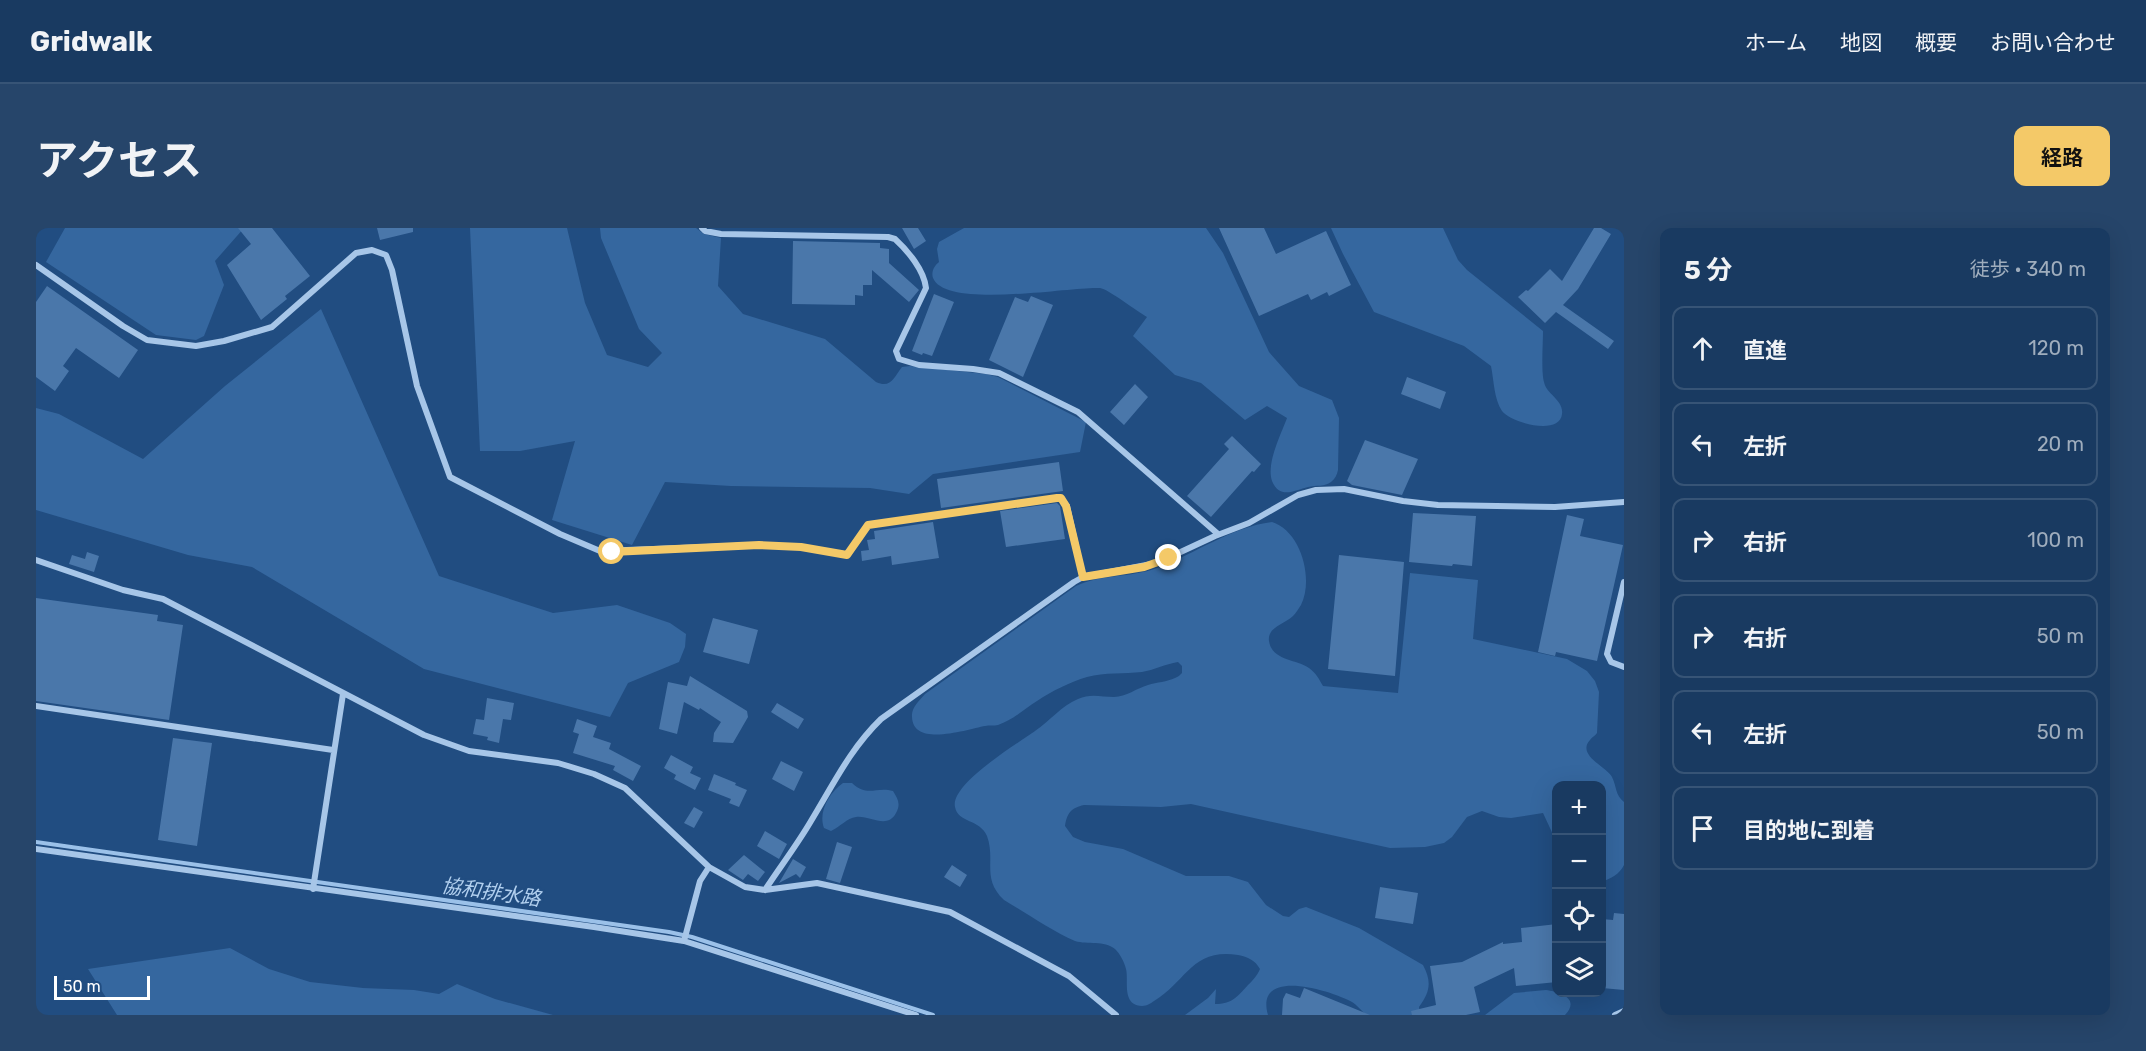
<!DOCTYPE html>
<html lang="ja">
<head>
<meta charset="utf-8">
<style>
	body { margin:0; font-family:Rubik,"Noto Sans JP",sans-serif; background:#26456a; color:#f1f3f6 }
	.controls { position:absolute; right:18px; bottom:18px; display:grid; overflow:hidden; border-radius:12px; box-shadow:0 6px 24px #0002 }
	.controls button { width:54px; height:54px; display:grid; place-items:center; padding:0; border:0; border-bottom:2px solid #375476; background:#193a61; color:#f1f3f6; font:30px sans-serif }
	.scale { position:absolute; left:18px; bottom:15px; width:96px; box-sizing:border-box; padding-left:6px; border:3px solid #fff; border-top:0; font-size:16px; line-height:21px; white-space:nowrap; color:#fff; -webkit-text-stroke:4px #214d81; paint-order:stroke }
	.stop { position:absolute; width:18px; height:18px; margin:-14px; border:4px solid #f4c968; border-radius:50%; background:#fff }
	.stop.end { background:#f4c968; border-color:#fff; box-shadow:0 2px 6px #0008 }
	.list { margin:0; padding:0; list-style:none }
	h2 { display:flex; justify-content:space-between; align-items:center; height:78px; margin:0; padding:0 24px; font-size:26px }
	h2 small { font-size:20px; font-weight:400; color:#9fadbd }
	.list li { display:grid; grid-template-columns:39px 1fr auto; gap:18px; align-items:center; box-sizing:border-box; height:84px; margin:0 12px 12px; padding:0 12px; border:2px solid #375476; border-radius:12px }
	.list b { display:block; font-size:22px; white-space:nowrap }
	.list em { font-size:20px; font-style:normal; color:#9fadbd }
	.icon { flex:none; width:33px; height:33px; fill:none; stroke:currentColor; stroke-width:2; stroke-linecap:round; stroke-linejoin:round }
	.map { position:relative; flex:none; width:1588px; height:787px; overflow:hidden; border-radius:12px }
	header { display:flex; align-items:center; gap:36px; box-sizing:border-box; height:84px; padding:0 30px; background:#193a61; border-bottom:2px solid #375476 }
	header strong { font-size:28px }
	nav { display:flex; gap:33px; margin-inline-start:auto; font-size:21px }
	.intro { display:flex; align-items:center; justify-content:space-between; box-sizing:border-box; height:144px; padding:0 36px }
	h1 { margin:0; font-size:42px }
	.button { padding:15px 27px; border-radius:12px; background:#f4c968; color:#111; font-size:21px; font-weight:700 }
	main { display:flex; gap:36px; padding:0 36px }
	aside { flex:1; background:#193a61; border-radius:12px; box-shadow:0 6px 24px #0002 }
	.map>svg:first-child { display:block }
	.green { fill:#35679f }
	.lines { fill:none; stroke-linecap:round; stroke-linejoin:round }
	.stream { stroke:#9bc1e9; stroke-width:4 }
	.building { fill:#4a77aa }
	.street { stroke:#a7c6e8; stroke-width:6 }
	.route { stroke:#f4c968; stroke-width:8 }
	.labels { text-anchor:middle; stroke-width:4.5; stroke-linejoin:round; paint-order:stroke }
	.water-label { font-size:20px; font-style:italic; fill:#b2d0ef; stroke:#214d81 }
</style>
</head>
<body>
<header>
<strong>Gridwalk</strong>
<nav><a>ホーム</a><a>地図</a><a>概要</a><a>お問い合わせ</a></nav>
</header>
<div class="intro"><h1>アクセス</h1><a class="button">経路</a></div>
<main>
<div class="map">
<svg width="1588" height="787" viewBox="0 0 1588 787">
	<rect width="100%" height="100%" fill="#214d81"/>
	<path class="green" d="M29,0h179l-29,33 9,24 -20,51 -8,4 -40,-5 -110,-73z
		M434,0h97l18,75 22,52 41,12 14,-14 -23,-24 -38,-91 -1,-10h96l8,6 17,4 -3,48 25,28 82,25 51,43c15,7 18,-5 26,-15l8,-1 76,8 12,3 88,45 -6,30 -147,22 -24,20 -39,-6 -139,-2 -66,-4 -33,63 -80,-25 23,-79 -55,10h-40z
		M928,0h242l17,25 46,99 30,34 33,14 7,18 -1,52c-1,5 -3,9 -7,12 -6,5 -15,3 -23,5 -13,3 -28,13 -36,-6 -6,-17 9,-47 15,-63l-20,-12 -22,14 -44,-37 -26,-8 -42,-39 14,-19c-9,-5 -39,-28 -47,-29 -28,-2 -154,22 -167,-10 -2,-6 1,-12 6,-16l-2,-13 2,-7z
		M1295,0h112l15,32 9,10 76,61c0,13 -2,40 1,51 2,12 20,18 18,32 -2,22 -51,9 -60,-3 -8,-12 -8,-30 -11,-45l-27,-20 -90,-34 -31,-58z
		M285,81l118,267 114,37 64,-8 53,18 16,11 -1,13 -6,15 -51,21 -18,34 -186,-48 -172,-102 -64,-12 -152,-45v-102l23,6 84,45 82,-73z
		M1236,294c29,9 42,57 29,83 -2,3 -5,8 -8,11 -8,8 -26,11 -24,25 3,20 27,18 40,27 7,5 10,11 14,18l75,7 12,-120 68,7 -5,59 94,20 20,12 8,10 4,11 -2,41c-2,3 -5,4 -7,7 -14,15 17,27 22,37 5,10 3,18 12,25v63c-5,10 -13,13 -22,17v-96h-46v55l-13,-28 -32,5 -12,-1 -17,-6 -15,6 -15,20 -8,6 -19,4 -35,1 -199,-44 -30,3 -77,-2c-13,3 -17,8 -19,21l8,11 12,5 38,7 63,27h43l19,6 18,23 17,11 6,1 10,-8 7,-2 53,21 64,37c9,17 7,27 -4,42l1,8h-54c-4,-4 -9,-10 -14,-13 -20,-11 -98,-36 -84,13h-83l23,-17 8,-9 -1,15c17,0 22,-7 33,-19 5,-5 9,-9 12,-16 -5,-9 -12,-12 -22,-14 -46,-7 -51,26 -84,46 -3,2 -7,5 -12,5 -21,-1 -13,-26 -16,-37 -2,-8 -6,-15 -11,-20 -11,-9 -27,-4 -40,-8 -23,-10 -49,-28 -71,-41 -23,-22 -8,-39 -17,-64 -7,-17 -29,-13 -32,-29 -5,-23 62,-63 80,-76 15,-10 26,-25 43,-32 13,-6 23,-2 36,-2 12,0 23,-9 34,-12 9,-3 19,-3 27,-7 3,-1 5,-3 7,-5v-7l-4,-4c-13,2 -24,8 -36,10 -18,2 -37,0 -55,5 -17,5 -35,14 -50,24 -13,8 -24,19 -39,24 -4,1 -9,0 -13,1 -17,3 -72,22 -73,-9 -1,-9 7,-16 13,-23l151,-108c25,-12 54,-8 81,-18 38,-14 74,-41 115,-46z
		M807,555h9c16,15 24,3 41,8 5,8 8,13 3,22 -9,17 -26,2 -40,4 -9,1 -16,10 -25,14l-7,-3c-6,-16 5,-35 19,-45z
		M194,720l39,21 41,13 53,6 51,2 25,4 18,-10 38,15 58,16h-436l-29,-46z
		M1510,762c13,2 35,8 19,25h-80l29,-22z"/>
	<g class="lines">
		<path class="stream" d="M0,614l633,90 23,5 241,78"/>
	</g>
	<path class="building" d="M202,0h34l38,48 -25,20 2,3 -26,21 -34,-55 24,-21z
		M341,0h36v4l-33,8z
		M866,0h16l8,13 -12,8z
		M1183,0h45l12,26 50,-23 25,54 -22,11 -2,-4 -16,8 -3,-6 -49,22z
		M1558,0h7l10,6 -33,55 -15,16 51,36 -6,8 -52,-37 -11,11 -27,-26 8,-7 2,1 22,-22 12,12z
		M757,13l87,2v5l9,1v14l30,27 -10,12 -37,-32v15h-9v11l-8,-1v10l-63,-1z
		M11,58l91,64 -19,28 -43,-30 -13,18 6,5 -14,20 -19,-14v-75z
		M898,66l20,8 -22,54 -9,-3 -1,2 -10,-4z
		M995,68l22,9 -30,72 -34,-17 26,-63 13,5z
		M1371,149l39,15 -6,17 -39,-15z
		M1099,156l13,13 -24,28 -14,-13z
		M1196,208l29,28 -7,8 -2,-1 -41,46 -24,-21 42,-47 -5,-5z
		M1329,212l53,19 -16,36 -50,-10 -5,-4z
		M1023,234l4,29 -122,17 -4,-29z
		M1021,275l3,3 5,33 -59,8 -6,-36z
		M1377,285l63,3 -4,50 -19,-2 -1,2 -43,-4z
		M1531,287l17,4 -4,17 43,9 -26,116 -41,-9 -1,4 -17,-4z
		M897,294l6,36 -47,7 -1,-9 -29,5 -1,-10 8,-1 -2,-10 8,-1 -1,-8z
		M51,324l12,4 -5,16 -25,-8 3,-9 13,4z
		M1303,327l65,7 -9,114 -67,-7z
		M0,370l122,17 -1,6 26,4 -14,95 -133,-19z
		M677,390l45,12 -9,34 -46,-12z
		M654,448l57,35 1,6 -15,26 -20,-1 1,-9 7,-11 -21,-14 -1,2 -15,-8 -7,32 -18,-5 9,-47 19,4z
		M451,470l27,5 -3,17 -8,-1 -4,24 -12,-3 1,-3 -15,-3 3,-15 8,1z
		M741,475l27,16 -6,10 -27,-17z
		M541,491l20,7 -4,11 18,6 -2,6 32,17 -8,15 -20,-11 2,-4 -42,-13 6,-19 -6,-2z
		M137,510l39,5 -15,103 -39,-6z
		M635,527l22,12 -3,6 11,5 -6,12 -21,-11 2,-4 -12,-7z
		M745,533l22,11 -9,19 -22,-12z
		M678,546l22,9 -1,2 12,5 -8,17 -10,-4 2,-4 -23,-9z
		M658,579l9,5 -9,16 -10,-5z
		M729,603l22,13 -8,15 -22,-13z
		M801,614l15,5 -12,36 -14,-4z
		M708,627l21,17 -7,9 -10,-7 -5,6 -15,-10z
		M757,631l13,8 -6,11 -4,-4 -17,9z
		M916,637l15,10 -7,12 -16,-10z
		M1344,659l38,6 -5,31 -38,-6z
		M1578,685l10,1v76l-22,-2v-69l11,1z
		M1521,696v58l-41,4 -2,-18 -40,19 6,25 -14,3h-54l-1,-4 25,-6 -6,-39 32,-4 41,-20v2l19,-2 -1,-14z
		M1268,760l66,27h-88l1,-16 3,-6 14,5z"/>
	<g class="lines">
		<path class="street" d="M666,0l3,3 16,3 167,3 7,2c13,12 29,31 31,49l-30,63 3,8 20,6 54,4 26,4 79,39 140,122
			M0,37l87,61 24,14 49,6 28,-5 48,-14 84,-74 16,-3 14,5 6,15 25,116 33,91 110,57 40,17 159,-6 42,2 46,8 21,-30 189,-27 4,1 6,7 16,71
			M0,332l87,30 40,9 261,136 45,16 89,12 36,11 31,14 84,79 36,20 20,3 52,-7 133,29 119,64 47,39
			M1588,354l-17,72 4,8 13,5
			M0,478l297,44
			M0,621l558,78 90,14 232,74
			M277,661l30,-195
			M729,662c15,-23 32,-45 46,-69 22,-36 39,-72 70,-102l193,-137 9,-5 74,-14 58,-27 34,-13 49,-28 18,-5 28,-1 59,12 35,4 117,2 69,-5
			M648,713l16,-60 9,-14
			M1579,787l9,-4"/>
	</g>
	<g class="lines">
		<path class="route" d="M576,324l147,-7 42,2 46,8 21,-30 189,-27h4l5,8 17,71 61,-10 25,-9"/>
	</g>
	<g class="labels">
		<g class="water-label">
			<text transform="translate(455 664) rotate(8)" y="7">協和排水路</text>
		</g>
	</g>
</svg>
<div class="controls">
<button>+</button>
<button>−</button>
<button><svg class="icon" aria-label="locate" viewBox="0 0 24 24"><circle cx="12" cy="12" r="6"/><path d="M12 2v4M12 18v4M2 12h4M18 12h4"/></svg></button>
<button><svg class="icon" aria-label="layers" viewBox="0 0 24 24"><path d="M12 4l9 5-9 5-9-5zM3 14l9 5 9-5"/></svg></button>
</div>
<div class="scale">50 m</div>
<div class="stop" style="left:576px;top:324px"></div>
<div class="stop end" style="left:1133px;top:330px"></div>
</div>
<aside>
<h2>5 分<small>徒歩 · 340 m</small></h2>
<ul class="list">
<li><svg class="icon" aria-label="ahead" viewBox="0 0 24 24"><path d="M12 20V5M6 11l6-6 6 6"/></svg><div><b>直進</b></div><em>120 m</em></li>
<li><svg class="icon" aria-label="left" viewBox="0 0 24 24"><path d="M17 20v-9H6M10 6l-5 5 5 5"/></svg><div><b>左折</b></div><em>20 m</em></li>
<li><svg class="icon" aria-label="right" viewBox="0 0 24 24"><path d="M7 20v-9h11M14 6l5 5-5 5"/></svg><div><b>右折</b></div><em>100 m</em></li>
<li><svg class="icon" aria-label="right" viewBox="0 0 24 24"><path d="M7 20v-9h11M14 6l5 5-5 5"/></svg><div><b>右折</b></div><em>50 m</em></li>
<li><svg class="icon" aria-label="left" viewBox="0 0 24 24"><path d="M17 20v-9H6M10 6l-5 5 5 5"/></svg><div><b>左折</b></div><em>50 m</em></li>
<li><svg class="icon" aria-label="arrive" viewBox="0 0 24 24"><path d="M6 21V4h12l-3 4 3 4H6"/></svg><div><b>目的地に到着</b></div></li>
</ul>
</aside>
</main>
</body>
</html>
